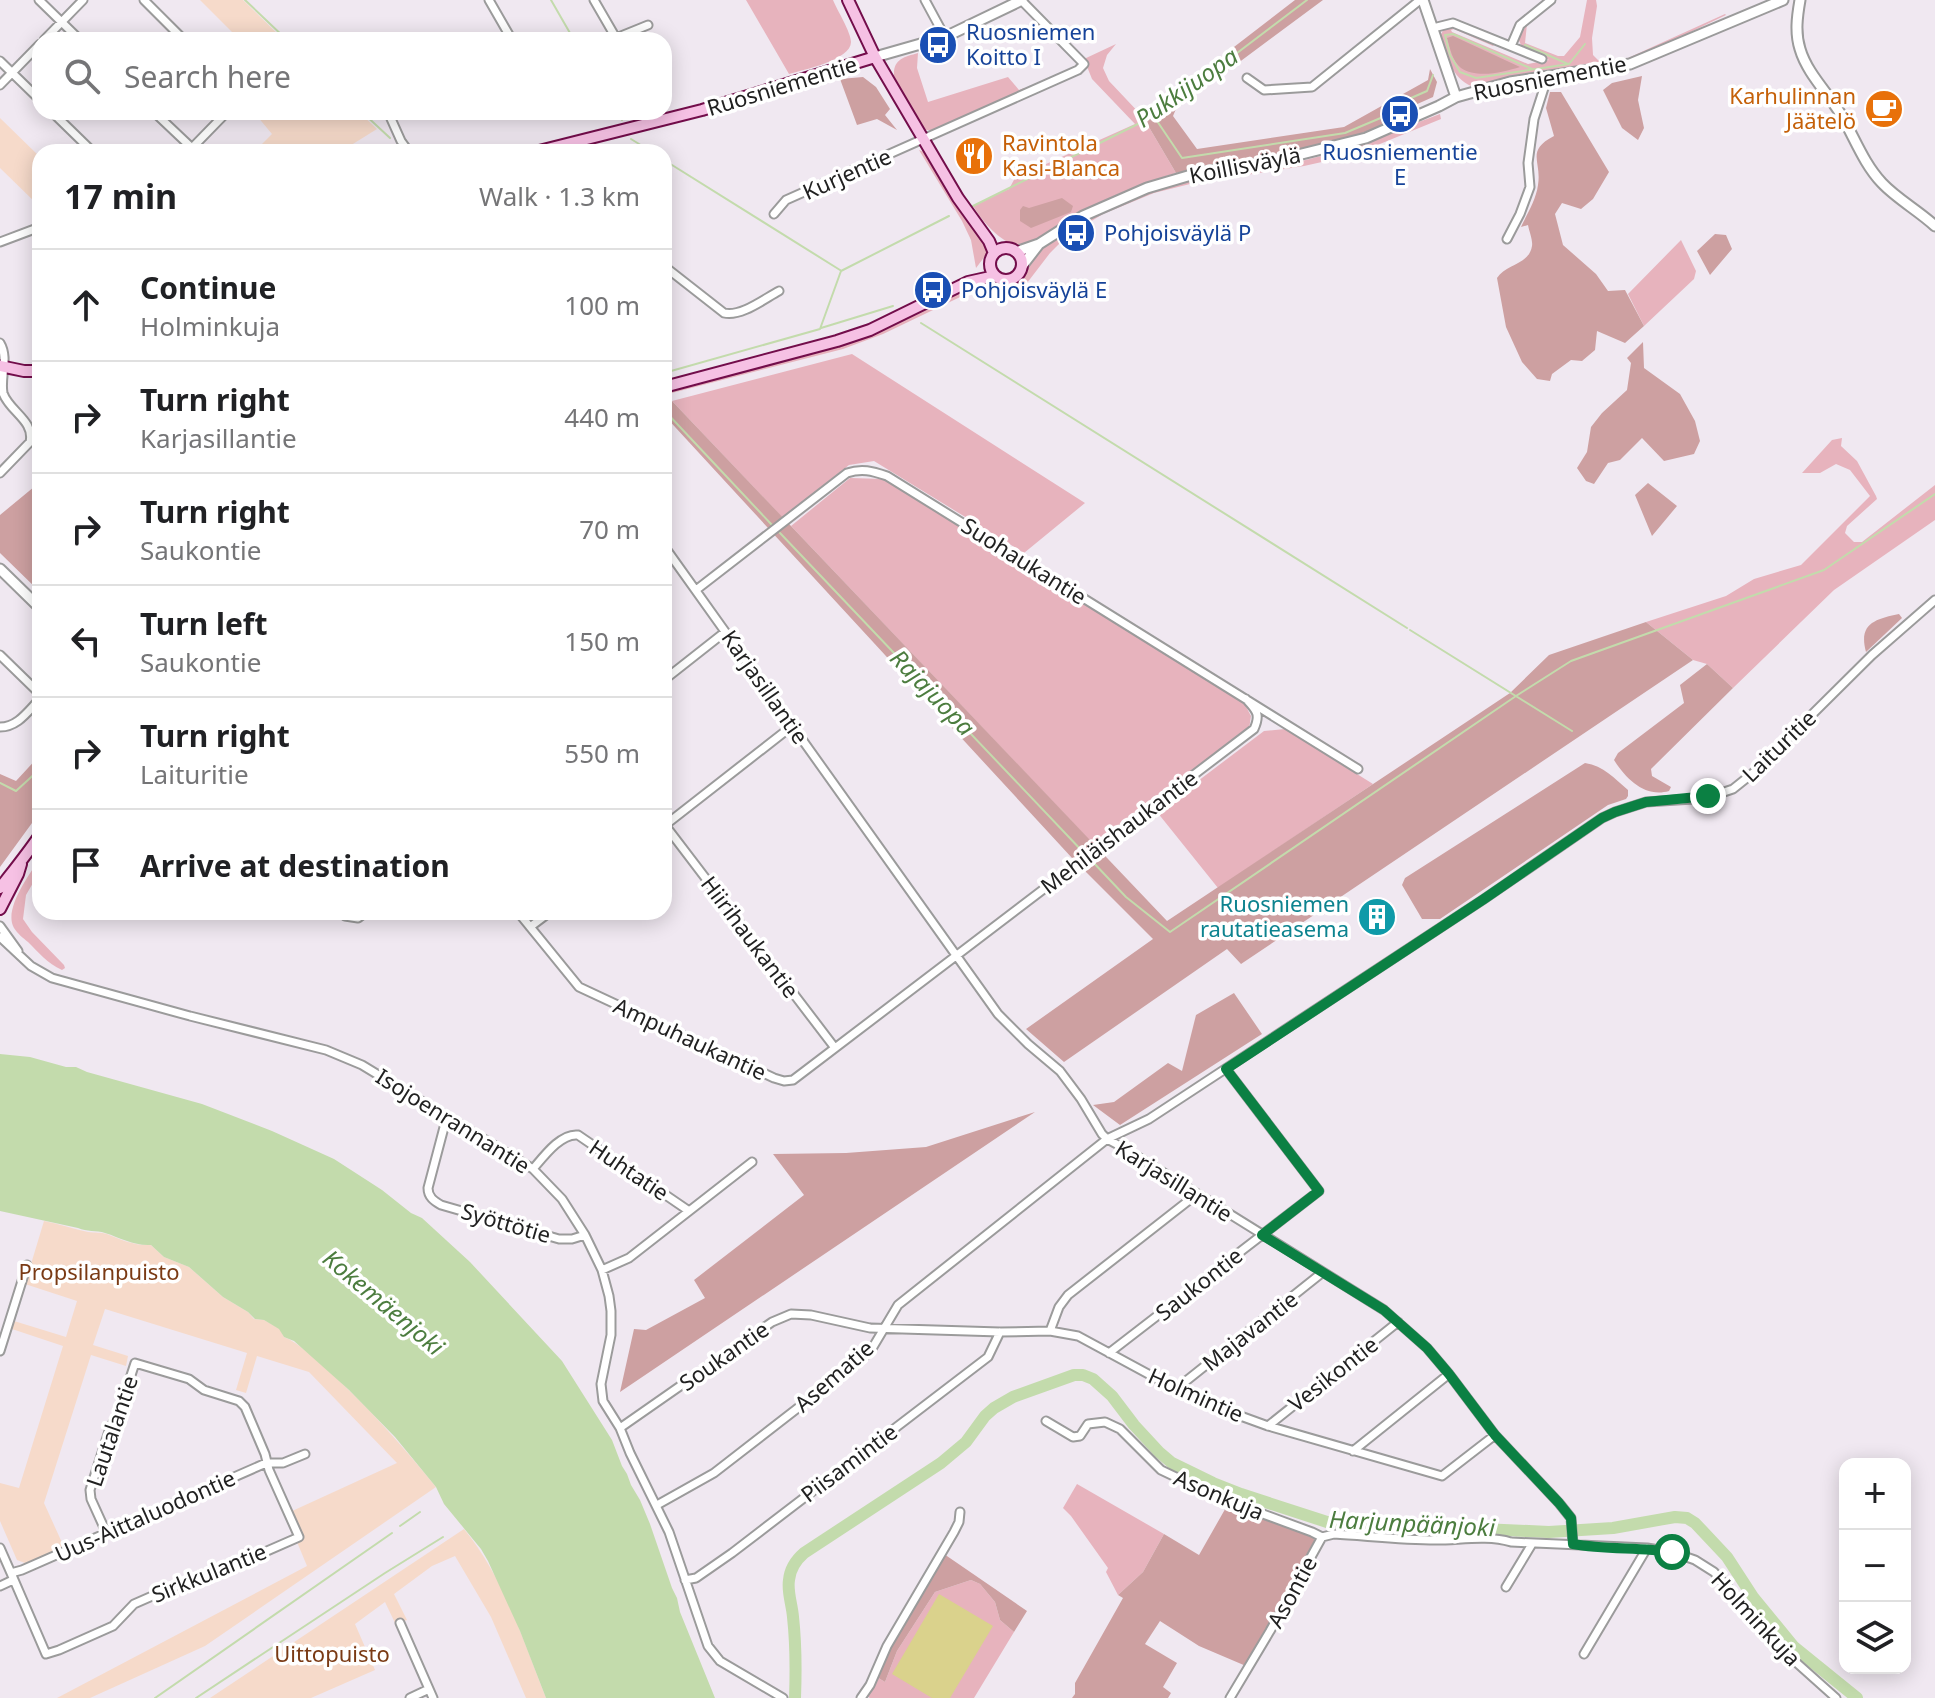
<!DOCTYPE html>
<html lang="en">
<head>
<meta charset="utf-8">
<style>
	body { margin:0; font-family:"Noto Sans",sans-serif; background:#f2f2f2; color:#202124 }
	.controls { position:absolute; right:24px; bottom:24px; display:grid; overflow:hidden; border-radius:16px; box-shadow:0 4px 20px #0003 }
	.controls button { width:72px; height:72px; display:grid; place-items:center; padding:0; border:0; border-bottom:2px solid #e0e0e0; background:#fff; color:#202124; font:40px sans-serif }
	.stop { position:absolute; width:24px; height:24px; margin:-18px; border:6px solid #0b8043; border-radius:50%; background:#fff }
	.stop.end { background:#0b8043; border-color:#fff; box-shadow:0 2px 8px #0008 }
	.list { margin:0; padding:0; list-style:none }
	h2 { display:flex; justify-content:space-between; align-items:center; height:104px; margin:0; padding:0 32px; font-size:34px }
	h2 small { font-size:26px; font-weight:400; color:#757577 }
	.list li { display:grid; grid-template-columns:52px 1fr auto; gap:24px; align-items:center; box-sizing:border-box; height:112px; padding:0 32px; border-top:2px solid #e0e0e0 }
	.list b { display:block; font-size:30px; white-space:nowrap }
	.list p { margin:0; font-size:26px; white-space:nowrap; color:#757577 }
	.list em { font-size:26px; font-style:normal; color:#757577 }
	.icon { flex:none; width:44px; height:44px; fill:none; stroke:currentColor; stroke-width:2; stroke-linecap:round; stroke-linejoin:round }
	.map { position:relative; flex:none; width:1935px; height:1698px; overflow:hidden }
	.search { position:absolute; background:#fff; box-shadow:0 4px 20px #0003; left:32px; top:32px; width:640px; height:88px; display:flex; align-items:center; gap:20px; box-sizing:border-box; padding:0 28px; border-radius:24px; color:#757577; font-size:30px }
	.panel { position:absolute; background:#fff; box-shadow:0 4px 20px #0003; left:32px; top:144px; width:640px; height:776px; border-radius:24px }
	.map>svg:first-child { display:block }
	.grass { fill:#e7b3bd }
	.forest { fill:#cda0a1 }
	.park { fill:#f6daca }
	.pitch { fill:#dad28c }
	.water { fill:#c3dbac }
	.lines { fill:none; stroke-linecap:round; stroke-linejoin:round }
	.stream { stroke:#c3dbac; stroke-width:2 }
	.river { stroke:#c3dbac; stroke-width:12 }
	.minor-casing { stroke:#9b9b9b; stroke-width:11 }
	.tertiary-casing { stroke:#9b9b9b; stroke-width:13 }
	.secondary-casing { stroke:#730d4b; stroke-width:14 }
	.minor { stroke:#fff; stroke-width:7 }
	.tertiary { stroke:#fff; stroke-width:9 }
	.secondary { stroke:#f6c1e4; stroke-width:10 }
	.route { stroke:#0b8043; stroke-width:10 }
	.labels { text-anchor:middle; stroke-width:7; stroke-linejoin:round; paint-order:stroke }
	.transit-label { font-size:22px; fill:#164399; stroke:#fff; text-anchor:start }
	.street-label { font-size:22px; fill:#212121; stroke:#fff }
	.food-label { font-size:22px; fill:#c56008; stroke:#fff; text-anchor:end }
	.culture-label { font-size:22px; fill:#0d838f; stroke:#fff; text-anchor:end }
	.park-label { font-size:22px; fill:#7a3a14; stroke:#fff }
	.water-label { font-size:24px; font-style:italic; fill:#4c7d3f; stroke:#fff }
</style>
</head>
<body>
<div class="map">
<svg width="1935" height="1698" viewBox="0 0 1935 1698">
	<rect width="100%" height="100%" fill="#f0e8f1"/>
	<path class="grass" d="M746,0h87c4,10 18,32 18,42 0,18 -48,28 -62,32z
		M1587,0h9l1,6 -5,32 1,17 6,6 29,-3 97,-44 1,1 -77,37 -29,10 -79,9 -70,15c-19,-8 -25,-31 -31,-50l5,-9 7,-1 42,19 -1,1 -39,-17 -3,1 1,2 76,32 21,-4 -27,-14c-7,-9 -2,-16 5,-22l-2,19 33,13h6l16,-19z
		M1116,44l-9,11 -4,13 6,13 34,36 33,56c-48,15 -81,30 -124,56 -9,5 -21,16 -33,16 -18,-1 -37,-24 -46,-39l36,-17 6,-11 120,-54 -43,-45 -8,-20z
		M918,53l-1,15 11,34 80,-25 11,13 5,-2v3l-90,39h-8l-4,-3 -28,-51c-1,-17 10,-19 24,-23z
		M1440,114l1,5 -88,36 -49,11 -110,17 -40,10 -51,21 -23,14 -2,-1 12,-10 59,-27 57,-14 88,-13 54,-14z
		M919,150l7,3 62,93v6l-12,16 -5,-28 -9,-19z
		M1064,237l1,1 -15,15 -23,30 -8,6 -12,3 -20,-6 -3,-5c9,-1 15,5 24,4 17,-2 19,-21 29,-32 8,-8 17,-12 27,-16z
		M1681,240l15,31 -2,8 -50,47 -16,-32z
		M979,282v6l-96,46 -40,15 -179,46v-3l24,-8 192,-54z
		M852,354l233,149 -61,50 -150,-92 -25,4 -66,53 -111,-117z
		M1842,438l-1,8 16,15 19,35 1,3 -30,27 -2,7 9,9h8l73,-57v35l-101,70 -101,98 -26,-24 -14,-4 -47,-38 80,-26 28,-17 47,-14 69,-69 -20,-26 -14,-6 -16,9h-18l30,-33z
		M850,478l34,1 360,224 7,13 -2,13 -154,117 -304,-320z
		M1285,729l88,55 -155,104 -61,-76 107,-81z
		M40,858v13l-14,24 -3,24 9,13 32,33 1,3 -3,2c-15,-7 -23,-17 -34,-28 -5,-4 -11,-9 -14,-14 -11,-19 16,-54 26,-70z
		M1077,1484l87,50 -21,38 -25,23 -12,-23 2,-4 -37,-52 -8,-8z
		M971,1580l9,4 15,18 5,18 14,12 -40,66h-104l-9,-5 11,-19 13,8 12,-31 38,-59z"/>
	<path class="forest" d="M1295,0h28l-97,72 -48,32 -5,12 24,33 147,-22 84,-47 2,-11 7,13 -4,15 -38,17v3c-12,9 -26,13 -40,19 -57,21 -119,24 -179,37l-33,-56z
		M1453,36l67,31c-16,5 -43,12 -59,1 -9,-7 -11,-20 -14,-30z
		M1642,76l-4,24 6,28 -6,12 -16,-12 -19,-38 9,-7z
		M863,77l13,10 14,22 -5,6 12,15 -20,-11 -20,6 -17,-46z
		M1550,92h11l48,80 -16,27 -12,10 -19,-6 -7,11 8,31 33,29 12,17 17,-1 19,36 -19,17 -28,-12 -2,19 -13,11 -11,-1 -19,14 -2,7 -13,-2 -15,-17 -16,-35 -9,-49c9,-14 32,-13 35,-32 1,-6 -3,-15 -4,-21l-7,2c6,-13 15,-27 17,-42 4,-24 -13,-34 16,-49l-8,-28z
		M1062,198l11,8 -2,6 -40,16 -11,-7v-11l3,-4 6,2z
		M1715,234l11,1 6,14 -22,26 -13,-24z
		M1643,342l1,26 36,26 15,27 5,20 -6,13 -30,7 -22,-23 -22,22 -12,3 -14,21 -8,-3 -9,-13 10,-16 4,-25 11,-14 25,-23 4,-27 -4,-5z
		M672,401l495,520 343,-228 39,-38 97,-33 47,38 -452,304 -14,-15 -163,113 -38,-33 127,-90 -81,-81 -408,-443v-12z
		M40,482v110l-40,-39v-38z
		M1648,483l29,23 -25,30 -17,-41z
		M1899,614l3,4 -36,34c-8,-29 10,-33 33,-38z
		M1707,664l26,24 -82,81 1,7 19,11 -2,4c-24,7 -43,-12 -55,-31l4,-7 66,-50 -4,-18z
		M40,755v57l-40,55v-93l16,7z
		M1585,763c19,3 29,15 43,27v6l-2,3 -18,6 -168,114h-18l-20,-34 3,-7z
		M1234,993l28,41 -142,91 -27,-20 21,-3 54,-39 14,8 14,-56z
		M1035,1112l-415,280 14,-63 12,1 59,-32 -11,-18 110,-85 -31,-41 73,-1 80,-6z
		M1228,1504l85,33 3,6 -70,123 -47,-20 -39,-25 -15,23 32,19 -14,24 8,6 -3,5h-96l3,-4v-11l48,-85 -5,-3 25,-23 21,-38 35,21z
		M944,1554l83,57 -13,21 -14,-12 -5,-18 -15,-18 -9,-4 -36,12 -38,59 -12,31 -13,-8z"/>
	<path class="park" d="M200,0h43l41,40h-44z
		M257,112h102l18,17 -37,23h-86l18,-18 -15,-18z
		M0,118l40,39v50l-40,-39z
		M44,1221c15,3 30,8 44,11 7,1 13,0 19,2 14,6 29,12 44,11l13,12 25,10 34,30 25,15 6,7 10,1 16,9 4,8c15,6 27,19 40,30 41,36 77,77 112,120l-231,159 -115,52h-33l250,-132 -10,-24 5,-3 -12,-27 107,-49 -88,-91 -52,-16 -11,37 -10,-3 11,-37 -142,-44 -12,36 35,11 -2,10 -35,-11 -47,148 20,44 -39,16 -8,-3 -17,-39v-38l19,5 44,-142 -51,-17 2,-8 52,16 11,-36 -52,-17z
		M464,1529c40,49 59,111 82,169h-20l-35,-81 -36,-61 -23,10 -38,28 13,26 -11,5 -11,-23 -30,22 20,46 -64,28h-101z"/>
	<path class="pitch" d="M939,1594l54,32 -43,72h-18l-40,-24z"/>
	<path class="water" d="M0,1054l30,3 36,10h10l11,5 115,32 70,27 62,28 48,31 29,23 11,5 48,44 92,99 50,79 10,26 5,8 4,11 9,15 10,24 22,64 5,10 3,14 35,86h-169l-26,-67 -32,-70 -7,-12 -37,-45 -8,-17 -41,-50 -46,-47 -55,-49 -10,-4 -5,-8 -15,-9 -9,-1 -7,-7 -25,-15 -34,-30 -25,-10 -13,-12c-17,1 -30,-7 -46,-12 -9,-3 -18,-1 -27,-5l-78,-17z"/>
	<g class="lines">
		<path class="stream" d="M245,0l42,40
			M551,0l23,40
			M1525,45l43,19
			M1532,69l-79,-35 -8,1 5,20 10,17 16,6 93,-14 16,-20
			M362,112l28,26
			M617,112l5,8
			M1155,118l27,40 163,-25 38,-16 12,-12 32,-14 6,-16
			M631,139l21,13
			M664,160l176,110
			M973,206l181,-90 153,-116
			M921,323l486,305
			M821,328l72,-22
			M664,373l156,-44 21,-58 108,-55
			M664,410l108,115
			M780,533l304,320
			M1410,630l162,101
			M0,783l16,8 24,-22
			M1091,860l35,37 44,35 346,-236 55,-35 253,-91 111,-76
			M400,1526l20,-14
			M155,1698l237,-165
			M196,1698l189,-125 58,-36"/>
		<path class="river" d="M795,1698c1,-27 1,-54 -2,-81 -1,-13 -6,-25 -4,-37 1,-11 7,-20 15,-27l137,-90 25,-21 19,-26 9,-8 19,-11 61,-22h9l10,4 19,17 22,29 25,27 13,11 41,20 28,11 86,28 222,10 64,-4 62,-11 12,1 8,5 32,34 26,40 41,50 63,51"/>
		<defs>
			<path id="minor" d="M39,0l41,40
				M144,0l40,40
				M489,0l23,40
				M594,0l22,38
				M925,0l20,37
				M1433,28l20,-5 89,36
				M44,40l39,-40
				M611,40l37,-15
				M1511,46l9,-21 31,-25
				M0,61l40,39
				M1247,78l17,12 48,-3 108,-87
				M0,85l40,-41
				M52,112l41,40
				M154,112l38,36
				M388,112l13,29 8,11
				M188,152l39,-40
				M774,214l12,-14 292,-130 6,-6 -63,-64
				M1507,239l13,-25 10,-27 -2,-24 6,-44 10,-31 -1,-12
				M0,242l40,-15
				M664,266l60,47c17,4 40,-14 55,-22
				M0,343c9,15 0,34 3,50 6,18 32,28 27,49l-30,31
				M664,546l334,468 30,30 32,27 21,28 21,35 5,5 15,8 262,163 43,38 22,26 46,61 64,68 12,15 2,26
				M696,590l151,-117c15,-5 25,-2 40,3l471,293
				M0,655l40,39
				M664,680l61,-48
				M0,727c18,0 28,-16 40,-28
				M665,825l170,223
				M664,826l128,-100
				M342,912l3,4 13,2 8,-6
				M518,912l61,75 195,91 10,3 9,-1 461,-351c7,-15 2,-19 -8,-30
				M0,926l18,25
				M530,927l20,-15
				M0,937l31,29 21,12 138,38 136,34 36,15 171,104 29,30 23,36 17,35 7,26 2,15v24l-10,49 2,17 17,27 10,25 39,79 39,114 12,15 63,37
				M447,1116l-19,72c0,9 6,13 13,17l118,34h13l13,-4
				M533,1169c11,-13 28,-36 45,-34l111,76
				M602,1270l27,-12 123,-96
				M1050,1331l9,-24 9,-12 129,-101
				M0,1351l27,-86
				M1109,1353l210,-162 -93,-122
				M1176,1389l147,-117
				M1046,1421l27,16 7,-1 8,-12 17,-2 15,7 41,41 61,29 90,33 10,5
				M1268,1426l130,-104
				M620,1428l152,-106 19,-8 20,1 59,13 130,4 50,-1 28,5 98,53 48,21 44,16 174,50 53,-41
				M1353,1451l96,-77
				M657,1505l57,-32 156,-121 28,-47 209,-166 42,-20 335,-220 118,-81 13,-6 31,-10 47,-3 25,-5 15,-5 20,-16 119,-118 63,-55
				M0,1548l11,25 11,-3 244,-107h17l22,-9
				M11,1573l35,81 13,-4 54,-24 21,-22 66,-29 19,-3 80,-35 -30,-67 -4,-16 -20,-47 -6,-6 -35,-11 -15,-11 -54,-16 -16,49 -9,16 -20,62 1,9 15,33
				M685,1580l11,-2 36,-25 256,-196 12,-25
				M0,1586l13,-6
				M1506,1587l26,-43
				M400,1623l33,75
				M1584,1654l63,-106
				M410,1698l19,-9
				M861,1698l9,-13 17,-39 67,-114 5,-10 1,-10
				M1230,1698l40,-67 52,-94 12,-3c34,2 68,6 102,6 25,0 51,-5 75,2l136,6 25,4 23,8 19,12 75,84 47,42"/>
			<path id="tertiary" d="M1423,0l33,97
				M1800,0c-3,17 -5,33 0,49 7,24 27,43 40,64 14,23 23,50 42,70 15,16 37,28 53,43
				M875,57l70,-20 77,-37
				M1016,252l23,-8 44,-28 64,-28 51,-15 72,-11 96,-24 73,-32 17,-9 54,-15 120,-18 153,-64
				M1022,266l17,-22
				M0,569l40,39"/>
			<path id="secondary" d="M848,0l27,57 83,141 31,43 5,12
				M535,152l167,-42 173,-53
				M990 264a16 16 0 1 1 32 0a16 16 0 1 1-32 0Z
				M0,366l24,5h16
				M664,387l173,-46 33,-11 98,-48 27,-6
				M0,888c14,-18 27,-34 40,-53
				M0,909l18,-35 3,-10"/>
		</defs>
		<use href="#minor" class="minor-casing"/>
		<use href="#tertiary" class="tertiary-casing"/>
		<use href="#secondary" class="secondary-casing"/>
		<use href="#minor" class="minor"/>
		<use href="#tertiary" class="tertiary"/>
		<use href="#secondary" class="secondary"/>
	</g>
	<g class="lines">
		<path class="route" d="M1672,1552c-33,-5 -66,-2 -99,-8l-2,-26 -12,-15 -64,-68 -46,-61 -22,-26 -43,-38 -122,-75 57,-44 -93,-122 258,-170 118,-81 13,-6 31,-10 62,-6"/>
	</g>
	<defs>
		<symbol id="bus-disc" viewBox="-11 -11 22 22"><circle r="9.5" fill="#1a4fb4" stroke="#fff"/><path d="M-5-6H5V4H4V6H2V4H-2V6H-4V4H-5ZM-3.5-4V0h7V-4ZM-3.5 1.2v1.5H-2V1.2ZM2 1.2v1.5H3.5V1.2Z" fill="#fff"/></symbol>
		<symbol id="cafe-disc" viewBox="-11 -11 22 22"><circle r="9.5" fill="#e8710a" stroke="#fff"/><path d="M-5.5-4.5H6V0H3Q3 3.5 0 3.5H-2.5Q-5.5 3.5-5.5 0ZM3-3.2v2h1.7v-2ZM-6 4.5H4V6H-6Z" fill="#fff"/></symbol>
		<symbol id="restaurant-disc" viewBox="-11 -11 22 22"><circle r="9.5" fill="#e8710a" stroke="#fff"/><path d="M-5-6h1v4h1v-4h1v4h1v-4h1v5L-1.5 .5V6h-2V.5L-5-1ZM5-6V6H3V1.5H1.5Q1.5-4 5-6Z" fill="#fff"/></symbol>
		<symbol id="building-disc" viewBox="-11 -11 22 22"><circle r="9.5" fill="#0f9aa8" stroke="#fff"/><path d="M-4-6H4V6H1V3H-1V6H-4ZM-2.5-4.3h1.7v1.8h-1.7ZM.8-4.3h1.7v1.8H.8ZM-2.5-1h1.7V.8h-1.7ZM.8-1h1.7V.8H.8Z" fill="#fff"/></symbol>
	</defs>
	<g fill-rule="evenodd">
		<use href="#bus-disc" x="916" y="23" width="44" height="44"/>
		<use href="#cafe-disc" x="1862" y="87" width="44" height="44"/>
		<use href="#bus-disc" x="1378" y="92" width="44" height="44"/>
		<use href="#restaurant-disc" x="952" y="134" width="44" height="44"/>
		<use href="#bus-disc" x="1054" y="211" width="44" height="44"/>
		<use href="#bus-disc" x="911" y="268" width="44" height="44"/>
		<use href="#building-disc" x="1355" y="895" width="44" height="44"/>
	</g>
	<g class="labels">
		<g class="transit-label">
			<text x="966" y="40">Ruosniemen<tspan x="966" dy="25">Koitto I</tspan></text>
			<text x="1400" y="160" text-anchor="middle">Ruosniementie<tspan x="1400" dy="25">E</tspan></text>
			<text x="1104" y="241">Pohjoisväylä P</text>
			<text x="961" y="298">Pohjoisväylä E</text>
		</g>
		<g class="street-label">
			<text transform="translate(1550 78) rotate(-11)" y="8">Ruosniementie</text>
			<text transform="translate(782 86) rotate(-17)" y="8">Ruosniementie</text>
			<text transform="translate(1245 165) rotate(-11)" y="8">Koillisväylä</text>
			<text transform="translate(847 174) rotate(-24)" y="8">Kurjentie</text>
			<text transform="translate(1024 561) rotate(32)" y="8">Suohaukantie</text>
			<text transform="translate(765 687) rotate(55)" y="8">Karjasillantie</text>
			<text transform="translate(1779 746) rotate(-44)" y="8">Laituritie</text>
			<text transform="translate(1119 832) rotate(-37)" y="8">Mehiläishaukantie</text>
			<text transform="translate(750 937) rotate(53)" y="8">Hiirihaukantie</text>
			<text transform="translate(690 1039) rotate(25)" y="8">Ampuhaukantie</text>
			<text transform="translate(453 1121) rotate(32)" y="8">Isojoenrannantie</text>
			<text transform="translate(629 1170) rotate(34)" y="8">Huhtatie</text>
			<text transform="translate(1174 1181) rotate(32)" y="8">Karjasillantie</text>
			<text transform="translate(506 1223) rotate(16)" y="8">Syöttötie</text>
			<text transform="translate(1199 1284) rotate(-38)" y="8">Saukontie</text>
			<text transform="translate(1250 1331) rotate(-38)" y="8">Majavantie</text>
			<text transform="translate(724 1356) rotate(-35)" y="8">Soukantie</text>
			<text transform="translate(1333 1374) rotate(-38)" y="8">Vesikontie</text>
			<text transform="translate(834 1376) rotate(-41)" y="8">Asematie</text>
			<text transform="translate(1196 1395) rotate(24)" y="8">Holmintie</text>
			<text transform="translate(112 1431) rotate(-71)" y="8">Lautalantie</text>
			<text transform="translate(849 1463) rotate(-37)" y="8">Piisamintie</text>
			<text transform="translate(1219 1495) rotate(23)" y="8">Asonkuja</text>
			<text transform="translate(145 1516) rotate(-24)" y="8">Uus-Aittaluodontie</text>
			<text transform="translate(209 1573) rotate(-22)" y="8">Sirkkulantie</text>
			<text transform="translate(1292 1592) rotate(-61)" y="8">Asontie</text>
			<text transform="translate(1756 1619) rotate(47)" y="8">Holminkuja</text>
		</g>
		<g class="food-label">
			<text x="1856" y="104">Karhulinnan<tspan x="1856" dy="25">Jäätelö</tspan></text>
			<text x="1002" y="151" text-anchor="start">Ravintola<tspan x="1002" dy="25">Kasi-Blanca</tspan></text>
		</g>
		<g class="culture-label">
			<text x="1349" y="912">Ruosniemen<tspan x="1349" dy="25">rautatieasema</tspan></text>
		</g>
		<g class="park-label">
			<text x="99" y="1280">Propsilanpuisto</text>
			<text x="332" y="1662">Uittopuisto</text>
		</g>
		<g class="water-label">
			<text transform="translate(1187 88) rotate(-35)" y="8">Pukkijuopa</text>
			<text transform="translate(932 693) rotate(46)" y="8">Rajajuopa</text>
			<text transform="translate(383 1303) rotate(40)" y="8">Kokemäenjoki</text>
			<text transform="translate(1412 1524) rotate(3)" y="8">Harjunpäänjoki</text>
		</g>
	</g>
</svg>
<div class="controls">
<button>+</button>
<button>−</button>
<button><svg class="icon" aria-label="layers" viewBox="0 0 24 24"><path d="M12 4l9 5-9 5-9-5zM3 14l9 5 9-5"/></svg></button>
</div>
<div class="stop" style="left:1672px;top:1552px"></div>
<div class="stop end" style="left:1708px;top:796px"></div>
<div class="search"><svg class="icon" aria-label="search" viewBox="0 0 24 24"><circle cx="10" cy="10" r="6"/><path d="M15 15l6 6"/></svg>Search here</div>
<section class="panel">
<h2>17 min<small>Walk · 1.3 km</small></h2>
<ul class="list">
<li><svg class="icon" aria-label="ahead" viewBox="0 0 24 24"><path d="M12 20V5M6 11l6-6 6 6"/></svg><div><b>Continue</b><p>Holminkuja</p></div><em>100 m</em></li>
<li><svg class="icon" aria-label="right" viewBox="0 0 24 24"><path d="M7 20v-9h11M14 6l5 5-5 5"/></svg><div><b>Turn right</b><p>Karjasillantie</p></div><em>440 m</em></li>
<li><svg class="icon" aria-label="right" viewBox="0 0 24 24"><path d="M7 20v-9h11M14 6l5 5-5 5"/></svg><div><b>Turn right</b><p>Saukontie</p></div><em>70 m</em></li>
<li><svg class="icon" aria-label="left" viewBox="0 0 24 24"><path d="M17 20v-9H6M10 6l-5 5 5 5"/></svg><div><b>Turn left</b><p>Saukontie</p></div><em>150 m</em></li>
<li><svg class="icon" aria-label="right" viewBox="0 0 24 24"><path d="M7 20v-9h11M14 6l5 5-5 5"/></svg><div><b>Turn right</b><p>Laituritie</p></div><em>550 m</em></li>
<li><svg class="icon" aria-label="arrive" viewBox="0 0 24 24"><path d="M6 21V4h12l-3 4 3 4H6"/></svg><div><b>Arrive at destination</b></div></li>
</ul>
</section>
</div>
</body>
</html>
